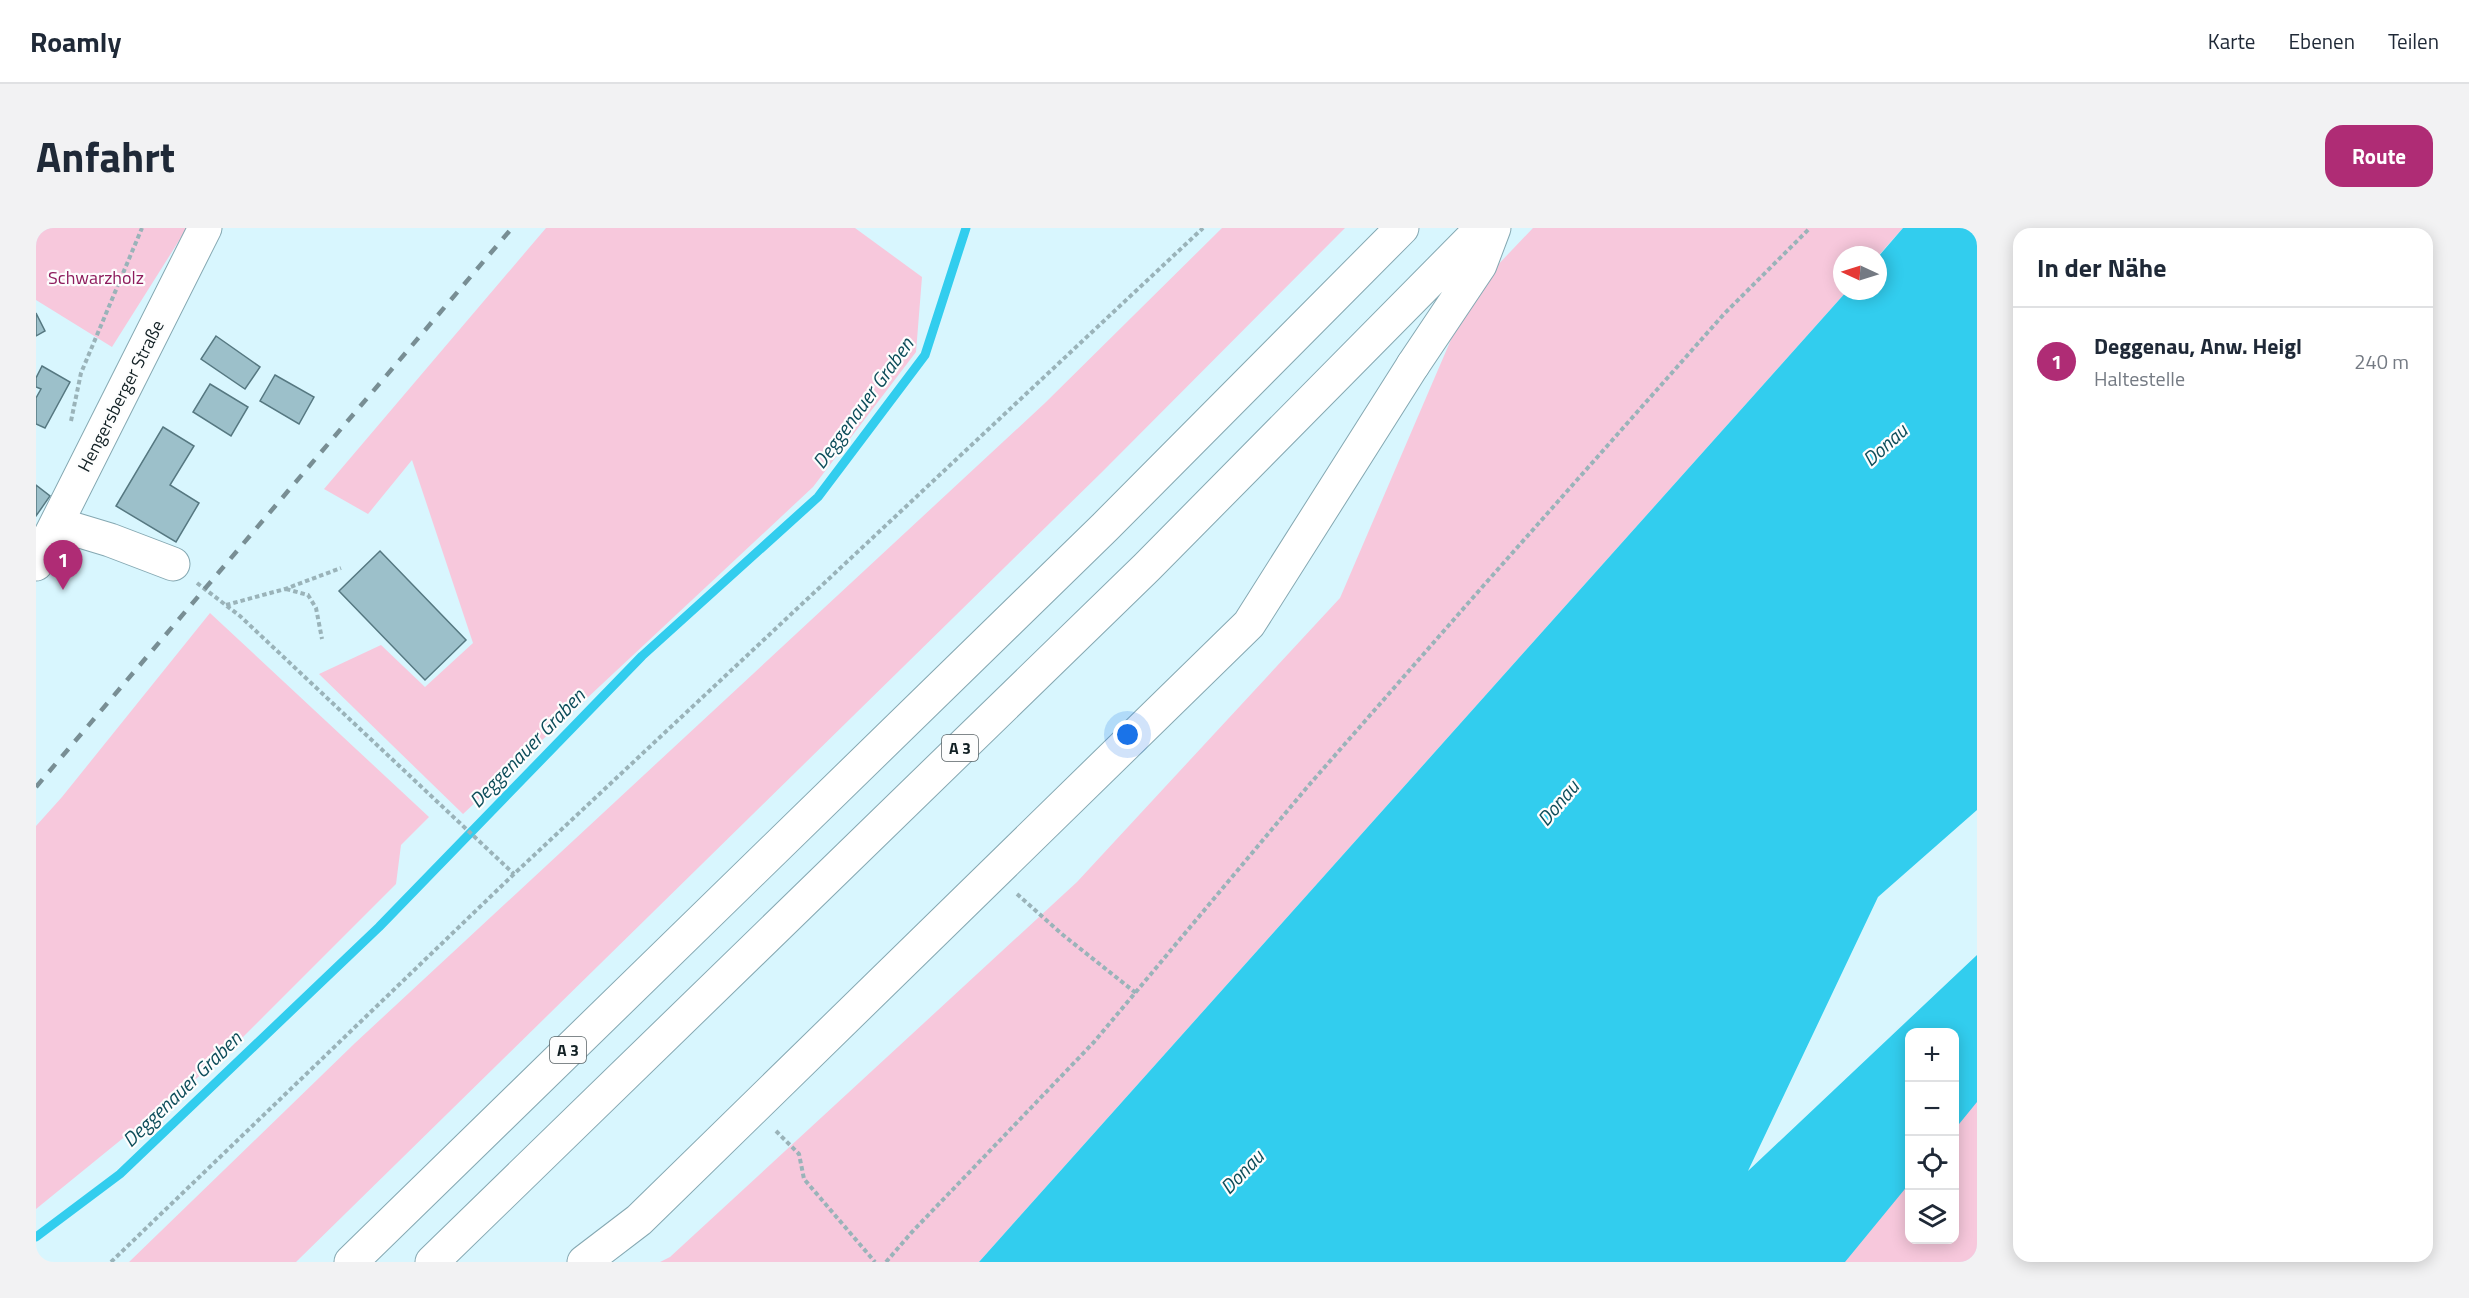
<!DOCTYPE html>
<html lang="de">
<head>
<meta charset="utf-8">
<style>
	body { margin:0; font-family:"Titillium Web",sans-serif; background:#f2f2f3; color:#1f2937 }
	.controls { position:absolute; right:18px; bottom:18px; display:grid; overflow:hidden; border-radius:12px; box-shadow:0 3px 15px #0003 }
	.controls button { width:54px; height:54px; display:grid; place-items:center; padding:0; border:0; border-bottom:2px solid #e0e1e3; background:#fff; color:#1f2937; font:30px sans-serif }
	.compass { position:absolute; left:1797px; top:18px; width:54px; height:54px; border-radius:50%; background:#fff; box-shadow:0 3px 15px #0003; rotate:274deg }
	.you { position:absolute; left:1092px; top:507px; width:21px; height:21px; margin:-15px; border:4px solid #fff; border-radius:50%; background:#1a73e8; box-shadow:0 0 0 9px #1a73e833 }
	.badge { display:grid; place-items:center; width:39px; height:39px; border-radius:50%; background:#af2c75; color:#fff; font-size:20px; font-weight:700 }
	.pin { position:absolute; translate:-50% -50px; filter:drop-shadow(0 2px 3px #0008) }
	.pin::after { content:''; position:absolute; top:32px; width:21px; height:18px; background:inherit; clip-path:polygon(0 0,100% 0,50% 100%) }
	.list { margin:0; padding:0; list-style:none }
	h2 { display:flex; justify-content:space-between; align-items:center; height:78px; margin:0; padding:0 24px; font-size:26px }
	h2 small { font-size:20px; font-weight:400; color:#747a83 }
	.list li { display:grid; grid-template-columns:39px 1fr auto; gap:18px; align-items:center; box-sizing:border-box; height:108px; padding:0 24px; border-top:2px solid #e0e1e3 }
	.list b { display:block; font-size:22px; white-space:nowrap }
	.list p { margin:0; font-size:20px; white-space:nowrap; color:#747a83 }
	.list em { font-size:20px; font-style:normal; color:#747a83 }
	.icon { flex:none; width:33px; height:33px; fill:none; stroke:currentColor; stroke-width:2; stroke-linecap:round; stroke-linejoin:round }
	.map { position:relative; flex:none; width:1941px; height:1034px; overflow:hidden; border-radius:18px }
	header { display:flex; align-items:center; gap:36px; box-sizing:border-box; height:84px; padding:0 30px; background:#fff; border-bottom:2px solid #e0e1e3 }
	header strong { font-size:28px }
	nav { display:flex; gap:33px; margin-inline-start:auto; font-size:21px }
	.intro { display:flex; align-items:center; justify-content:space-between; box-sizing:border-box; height:144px; padding:0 36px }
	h1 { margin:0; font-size:42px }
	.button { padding:15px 27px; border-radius:18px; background:#af2c75; color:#fff; font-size:21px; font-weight:700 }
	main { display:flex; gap:36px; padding:0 36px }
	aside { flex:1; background:#fff; border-radius:18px; box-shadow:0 3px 15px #0003 }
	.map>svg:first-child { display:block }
	.green { fill:#f7c8dc }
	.water { fill:#32cdee }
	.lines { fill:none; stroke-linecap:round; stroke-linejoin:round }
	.stream { stroke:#32cdee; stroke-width:9 }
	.building { fill:#9cc0ca; stroke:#567881; stroke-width:1.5 }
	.minor-casing { stroke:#85a8b2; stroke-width:35 }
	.major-casing { stroke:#85a8b2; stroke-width:35 }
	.highway-casing { stroke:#85a8b2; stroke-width:35 }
	.path { stroke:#9ab3b9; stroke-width:4; stroke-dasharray:4.5 3; stroke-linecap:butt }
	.minor { stroke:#fff; stroke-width:33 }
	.major { stroke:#fff; stroke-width:33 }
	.highway { stroke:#fff; stroke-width:33 }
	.rail { stroke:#788e94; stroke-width:4.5; stroke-dasharray:10 10; stroke-linecap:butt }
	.labels { text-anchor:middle; stroke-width:4.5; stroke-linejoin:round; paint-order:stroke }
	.shield { fill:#fdfdfd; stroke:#586265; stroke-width:1.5 }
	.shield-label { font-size:16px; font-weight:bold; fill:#122024 }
	.park-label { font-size:18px; fill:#8e1c5d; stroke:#fdfdfd }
	.street-label { font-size:18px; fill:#122024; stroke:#fdfdfd }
	.water-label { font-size:20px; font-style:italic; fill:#0d4d5a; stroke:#fdfdfd }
</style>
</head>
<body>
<header>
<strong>Roamly</strong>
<nav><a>Karte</a><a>Ebenen</a><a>Teilen</a></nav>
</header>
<div class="intro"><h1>Anfahrt</h1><a class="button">Route</a></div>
<main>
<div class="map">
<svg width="1941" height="1034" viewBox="0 0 1941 1034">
	<rect width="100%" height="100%" fill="#d8f6fe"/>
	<path class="green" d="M0,0h151l-75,119 -76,-47z
		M510,0h309l67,49 -6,75 -103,135 -350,327 -144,-140 62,-29 44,42 48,-44 -61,-183 -44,54 -44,-25z
		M1186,0h123l-243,244 -806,790h-167l225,-218 691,-641z
		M1497,0h370l-25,28 -36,-1v36h5l-868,971h-319l10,-5 407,-375 263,-284 131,-305z
		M174,385l219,204 -28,28 -5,39 -172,172 -188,153v-383l26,-29z
		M1941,870v164h-134l66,-81 1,59h44l1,-114z"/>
	<path class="water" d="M1867,0h74v582l-99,87 -130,274 229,-216v147l-22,27 -1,-97h-44l-1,152 -64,78h-866l868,-971h31v-34z"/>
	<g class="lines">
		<path class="stream" d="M0,1009l84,-63 259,-247 263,-271 176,-159 107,-142 41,-127"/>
	</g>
	<path class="building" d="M0,85l9,18 -9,5z
		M180,108l44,31 -15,22 -44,-30z
		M6,138l28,16 -25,46 -9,-4v-26l5,-9 -5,-2v-9z
		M239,147l39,22 -15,27 -39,-23z
		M174,156l38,23 -17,29 -38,-24z
		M127,199l31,19 -24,39 29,18 -23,39 -60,-36z
		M0,257l14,11 -14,20z
		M344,323l86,89 -41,40 -86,-89z"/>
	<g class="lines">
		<defs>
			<path id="minor" d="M21,296l53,16 63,24
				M548,1034l55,-42 610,-596 164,-259"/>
			<path id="major" d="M0,336l169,-336"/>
			<path id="highway" d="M1377,137l67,-100 14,-37
				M315,1034l754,-735 297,-299
				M396,1034l715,-695 335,-339"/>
		</defs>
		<use href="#minor" class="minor-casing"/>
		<use href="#major" class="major-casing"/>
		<use href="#highway" class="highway-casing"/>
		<path class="path" d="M35,193l10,-48 61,-145
			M161,355l43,33 274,258
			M250,361l22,6 8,13 6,31
			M190,377l59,-16 56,-21
			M981,666l46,41 73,58
			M740,903l23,23 5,25 71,83
			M75,1034l403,-388 689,-646
			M850,1034l26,-30 182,-190 215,-257 175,-200 240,-271 86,-86"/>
		<use href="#minor" class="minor"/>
		<use href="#major" class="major"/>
		<use href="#highway" class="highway"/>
		<path class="rail" d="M0,559l476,-559"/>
	</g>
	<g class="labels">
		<g class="shield">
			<rect x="906" y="507" width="36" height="26" rx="4.5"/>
			<rect x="514" y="809" width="36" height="26" rx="4.5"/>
		</g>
		<g class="shield-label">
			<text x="924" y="526">A 3</text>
			<text x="532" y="828">A 3</text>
		</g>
		<g class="park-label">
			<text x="60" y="56">Schwarzholz</text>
		</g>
		<g class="street-label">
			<text transform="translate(85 168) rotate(-63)" y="6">Hengersberger Straße</text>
		</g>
		<g class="water-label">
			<text transform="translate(827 175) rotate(-54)" y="7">Deggenauer Graben</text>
			<text transform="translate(1849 217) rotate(-42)" y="7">Donau</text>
			<text transform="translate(491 520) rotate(-46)" y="7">Deggenauer Graben</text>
			<text transform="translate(1522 575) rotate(-50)" y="7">Donau</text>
			<text transform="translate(146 861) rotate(-44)" y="7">Deggenauer Graben</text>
			<text transform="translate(1206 944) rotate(-46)" y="7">Donau</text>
		</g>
	</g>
</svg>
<div class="controls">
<button>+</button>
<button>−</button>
<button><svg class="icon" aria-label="locate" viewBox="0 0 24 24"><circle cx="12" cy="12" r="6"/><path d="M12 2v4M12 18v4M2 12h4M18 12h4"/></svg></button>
<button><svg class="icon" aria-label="layers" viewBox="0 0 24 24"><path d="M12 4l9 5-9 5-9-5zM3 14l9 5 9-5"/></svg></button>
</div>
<svg class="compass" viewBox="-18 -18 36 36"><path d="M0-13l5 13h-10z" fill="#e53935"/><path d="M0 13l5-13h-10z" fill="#747a83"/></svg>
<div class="you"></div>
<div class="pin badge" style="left:27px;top:362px">1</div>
</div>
<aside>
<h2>In der Nähe<small></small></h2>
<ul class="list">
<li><span class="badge">1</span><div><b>Deggenau, Anw. Heigl</b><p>Haltestelle</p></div><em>240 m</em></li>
</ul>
</aside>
</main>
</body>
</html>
